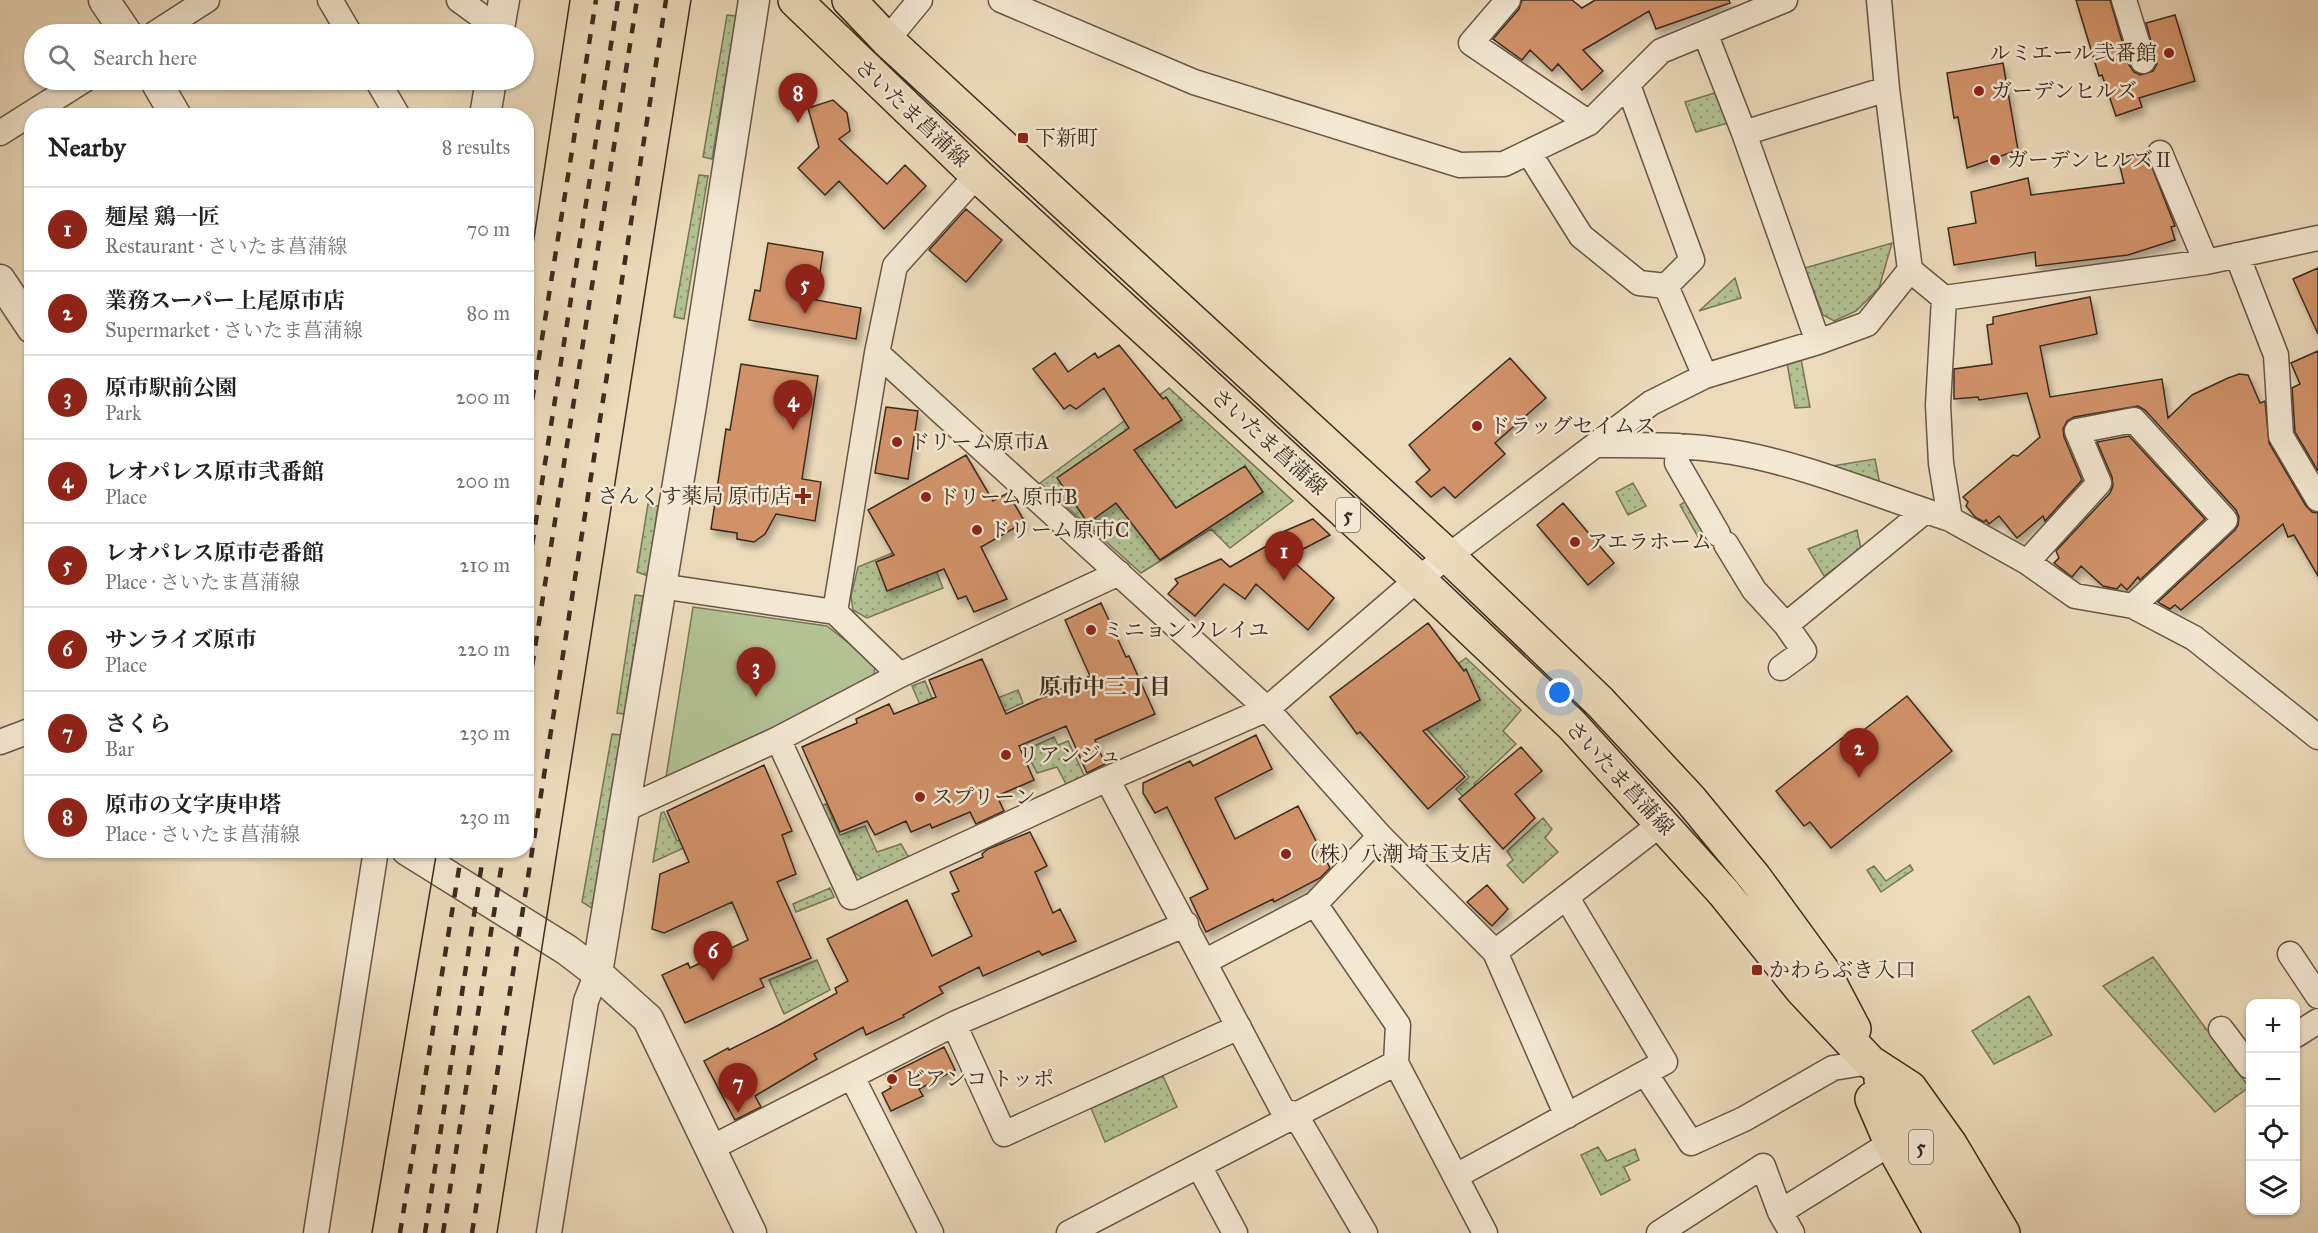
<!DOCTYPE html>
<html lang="en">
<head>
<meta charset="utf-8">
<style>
	body { margin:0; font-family:"IM FELL Great Primer","Noto Serif JP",serif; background:#f6f6f6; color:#222 }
	.controls { position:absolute; right:18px; bottom:18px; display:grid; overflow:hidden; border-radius:12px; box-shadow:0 2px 4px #0004 }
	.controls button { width:54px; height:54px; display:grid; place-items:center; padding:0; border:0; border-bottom:2px solid #e0e0e0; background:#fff; color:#222; font:30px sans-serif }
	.you { position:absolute; left:1560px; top:693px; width:21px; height:21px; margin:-15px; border:4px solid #fff; border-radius:50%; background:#1a73e8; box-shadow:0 0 0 9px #1a73e833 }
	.badge { display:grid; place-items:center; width:39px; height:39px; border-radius:50%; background:#8f2418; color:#fff; font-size:20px; font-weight:700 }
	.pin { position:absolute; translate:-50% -50px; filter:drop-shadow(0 2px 3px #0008) }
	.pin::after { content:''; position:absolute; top:32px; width:21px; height:18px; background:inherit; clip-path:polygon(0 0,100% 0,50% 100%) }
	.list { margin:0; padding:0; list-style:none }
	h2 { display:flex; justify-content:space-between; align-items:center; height:78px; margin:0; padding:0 24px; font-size:26px }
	h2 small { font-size:20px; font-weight:400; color:#767676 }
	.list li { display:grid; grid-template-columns:39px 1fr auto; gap:18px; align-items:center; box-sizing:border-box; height:84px; padding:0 24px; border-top:2px solid #e0e0e0 }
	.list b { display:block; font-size:22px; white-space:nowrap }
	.list p { margin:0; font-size:20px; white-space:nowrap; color:#767676 }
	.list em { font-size:20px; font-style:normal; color:#767676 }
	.icon { flex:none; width:33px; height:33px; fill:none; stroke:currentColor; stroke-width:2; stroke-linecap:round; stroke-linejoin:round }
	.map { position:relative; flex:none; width:2318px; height:1233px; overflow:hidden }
	.search { position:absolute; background:#fff; box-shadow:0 2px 4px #0004; left:24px; top:24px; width:510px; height:66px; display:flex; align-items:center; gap:15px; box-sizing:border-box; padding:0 21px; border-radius:33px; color:#767676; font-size:22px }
	.panel { position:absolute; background:#fff; box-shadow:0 2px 4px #0004; left:24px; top:108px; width:510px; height:750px; border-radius:24px }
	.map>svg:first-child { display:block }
	.grass { fill:url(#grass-dots); stroke:#787659; stroke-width:1.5 }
	.park { fill:#b3c193; stroke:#787659; stroke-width:1.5 }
	.building { fill:#d1926a; stroke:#3c2b1f; stroke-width:1.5; filter:url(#shadow) }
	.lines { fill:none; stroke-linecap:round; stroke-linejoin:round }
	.minor-casing { stroke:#685746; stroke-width:27 }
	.tertiary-casing { stroke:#685746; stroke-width:33 }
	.primary-casing { stroke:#3c2b1f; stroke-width:36 }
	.minor { stroke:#f3e8d3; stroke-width:24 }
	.tertiary { stroke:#f3e8d3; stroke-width:30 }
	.primary { stroke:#ecdbbb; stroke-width:33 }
	.tram { stroke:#3c2b1f; stroke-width:1.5 }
	.rail { stroke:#3c2b1f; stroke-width:4.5; stroke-dasharray:10 10; stroke-linecap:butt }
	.poi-dot { fill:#8f2418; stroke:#f3e8d3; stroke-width:2 }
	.labels { text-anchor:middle; stroke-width:5; stroke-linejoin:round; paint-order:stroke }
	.shield { fill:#f3e8d3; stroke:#736455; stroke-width:1.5 }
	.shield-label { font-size:20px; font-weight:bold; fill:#3c2b1f }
	.poi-label { font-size:21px; fill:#3c2b1f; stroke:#f3e8d3; text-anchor:start }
	.street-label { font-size:21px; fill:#3c2b1f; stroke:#f3e8d3 }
	.neighbourhood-label { font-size:22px; font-weight:bold; fill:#3c2b1f; stroke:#f3e8d3 }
</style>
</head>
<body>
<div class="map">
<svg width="2318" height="1233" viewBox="0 0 2318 1233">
	<defs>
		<pattern id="grass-dots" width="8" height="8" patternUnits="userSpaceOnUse" patternTransform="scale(1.5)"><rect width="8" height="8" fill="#b3c193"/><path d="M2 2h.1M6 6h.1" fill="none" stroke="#939d77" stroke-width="1.8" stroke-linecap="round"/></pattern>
		<filter id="shadow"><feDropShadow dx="3.5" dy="6" stdDeviation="3" flood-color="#0004"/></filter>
	</defs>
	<rect width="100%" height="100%" fill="#ecdbbb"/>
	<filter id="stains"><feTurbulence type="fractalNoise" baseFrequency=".00333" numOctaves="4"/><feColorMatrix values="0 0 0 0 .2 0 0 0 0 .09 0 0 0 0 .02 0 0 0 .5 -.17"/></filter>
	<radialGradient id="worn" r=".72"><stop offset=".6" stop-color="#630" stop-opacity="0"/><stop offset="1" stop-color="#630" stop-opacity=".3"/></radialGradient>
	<path class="grass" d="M727,15l9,1 -24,143 -9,-2z
		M1718,92l10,31 -32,9 -11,-30z
		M699,175l9,1 -24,143 -10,-2z
		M1892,243l-13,45 -23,23 -22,10 -11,-6 -18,-47z
		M1735,278l6,20 -42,13z
		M1801,359l9,48 -15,1 -8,-45z
		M1169,388l124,113 -63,47 -19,-19 -70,44 -101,-90z
		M1875,459l5,26 -54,-18z
		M1633,483l13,23 -18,9 -12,-23z
		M1688,500l24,42 -9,4 -23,-41z
		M648,504l10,2 -10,70 -11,-4z
		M1857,530l4,19 -37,27 -16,-27z
		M924,540l19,48 -76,30 -14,-8 -2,-14 7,-29z
		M635,595l8,1 -19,118 -7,-1z
		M1466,658l55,52 -18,21 13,13 -42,40 6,10 -11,9 -13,-14 13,-12 -64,-73z
		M925,681l16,39 77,-30 5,13 -87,39 -24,-56z
		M612,734l9,1 -28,174 -11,-7z
		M1054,737l4,8 10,-4 17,36 -19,7 -9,-17 -20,6 -12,-23z
		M826,804l14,31 25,-9 12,26 24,-8 8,14 -46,21 -8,-6 -34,-67z
		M664,812l13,29 42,-17 11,3 -77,35 8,-49z
		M1543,818l9,11 -7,9 13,14 -35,31 -16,-18 6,-5 -6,-9z
		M1910,865l3,5 -32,22 -14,-22 7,-4 12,15z
		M830,888l4,9 -38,15 -3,-8z
		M2153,957l96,130 -34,25 -112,-126z
		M817,960l13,30 -46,24 -15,-34z
		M2029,996l23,39 -58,29 -22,-33z
		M1163,1076l14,31 -72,35 -14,-34z
		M1598,1147l9,14 28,-12 4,11 -15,7 6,13 -29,15 -20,-40z"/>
	<path class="park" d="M693,607l134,19 48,38 -1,11 -83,44 -125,58z"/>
	<path class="building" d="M1522,0h50l10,8 13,-8h134l1,3 -74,26 -7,-18 -66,39 20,21 -21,19 -24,-26 -6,7 -22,-21 -8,10 -29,-21 26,-30z
		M2076,0h34l19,65 5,7 6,3 13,-4 4,-7 -11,-41 29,-8 20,66 -56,17 3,9 -26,9 -14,-41 -3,1z
		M2003,63l15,87 -51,18 -9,-51 -4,1 -7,-45z
		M833,100l14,13 3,18 -11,8 48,45 18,-19 21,21 -42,43 -45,-48 -14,14 -27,-27 21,-21 -11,-39z
		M2146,152l29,74 -4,1 4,13 -47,15 -92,11 -1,-14 -81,13 -6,-37 28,-5 -5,-31 57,-14 3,17 93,-12 -6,-25z
		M966,209l36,31 -36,42 -37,-32z
		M768,243l55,9 -7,48 45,8 -5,31 -107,-19 6,-30 5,1z
		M2318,268v66l-25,-55z
		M2090,297l7,37 -57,12 10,51 112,-18 6,39 24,-23 36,-17 11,-4 9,1 12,28 5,-2 4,42 37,63 6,6 6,1v63l-24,-41 -6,2 -5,-13 -102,86 -6,-5 -5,4 -9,-5 -3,-2 77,-72 3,-5 1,-8 -3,-7 -91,-100 -7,-4 -64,11 -7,4 -4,8 1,8 18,43 -37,41 -2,-5 -26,22 -18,-22 -10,8 -3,-4 -2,2 -9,-5 -9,-11 2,-4 -5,-5 50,-42 5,1 22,-19 -13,-44 -48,7 -1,-3 -24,2v-30l38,-5 -5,-39 6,-1v-7z
		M1119,345l44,54 3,-2 16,23 -48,30 42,58 69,-42 18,26 -103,68 -44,-57 -28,20 -31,-45 72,-50 -25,-40 -28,21 -6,-4 -6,4 -31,-40 22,-16 13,19 27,-19 3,5z
		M2318,351v120l-23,-39 -3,-44 8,-4 -9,-21z
		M1510,358l36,40 -51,45 10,11 -50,44 -11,-11 -13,10 -15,-15 14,-12 -21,-25z
		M741,364l77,12 -16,103 19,3 -6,39 -39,-7 -11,20 -11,8 -17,-3v-6l-26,-4 15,-100 4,1z
		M886,407l32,4 -10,68 -33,-6z
		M2129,436l76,83 -65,61 -2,-3 -11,13 -6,-6 -4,5 -14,-3 -22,-20 -9,11 -18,-14 5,-5 -3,-7 54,-58 3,-7 -1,-9 -15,-35z
		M966,455l27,46 15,-8 17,29 -44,25 26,52 -33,13 -8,-16 -8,3 -14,-30 -57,22 -11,-29 18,-7 -26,-45z
		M1563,503l51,60 -26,22 -51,-60z
		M1313,519l17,16 -42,22 46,41 -26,32 -52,-46 -11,15 -21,-15 -29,32 -27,-22 10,-11 -3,-4 46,-20 9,8 47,-27 -4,-4z
		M1101,603l25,54 3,-1 26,58 -60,26 10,24 -18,9 -21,-47 -47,20 15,34 -37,16 7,15 -28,13 -6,-12 -38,16 -2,-4 -19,8 -5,-11 -31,14 -8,-14 -27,11 -38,-85 55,-24 -1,-4 33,-15 5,10 42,-17 -7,-17 53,-21 24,55 84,-38 -25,-56z
		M1428,623l36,48 2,-2 14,31 -57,31 42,46 -37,32 -68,-77 -3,2 -27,-37z
		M1907,696l45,55 -121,97 -21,-26 -6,4 -28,-35 66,-53 4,6z
		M1256,735l16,34 -57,29 20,41 63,-33 32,62 -10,10 -46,24 -1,-3 -67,33 -16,-34 18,-9 -41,-82 -12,6 -12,-20v-10l47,-22 3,5z
		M1521,747l21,24 -27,23 20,24 -32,31 -44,-50z
		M764,765l28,66 -10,4 14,39 -19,8 34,76 -51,21 4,8 -79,36 -23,-48 26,-12 2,5 58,-28 -16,-38 -68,31 -12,-4 8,-55 29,-12 -22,-51z
		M1030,832l17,34 -12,6 18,41 7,-4 16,32 -34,14 -3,-4 -56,25 -4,-9 -40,20 4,6 -40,22 1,2 -38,18 -3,-8 -49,27 3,5 -62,37 6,11 -26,13 -31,-59 24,-13 1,2 48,-24 60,-33 -2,-5 13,-7 -21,-42 80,-39 25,56 40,-20 -20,-42 7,-3 -9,-19 33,-15 -1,-3 6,-5z
		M1487,885l21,24 -16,17 -25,-24z
		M944,1047l11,23 -36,19 4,7 -32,15 -9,-18 9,-5 -5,-12z"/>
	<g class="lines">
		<defs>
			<path id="minor" d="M330,0l20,34
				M459,0l40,29
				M1001,0l193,82 266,83 44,-1 85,-41 72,-72 124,-51
				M1508,0l-37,43 118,80
				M1879,0l8,89 23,181 34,28 262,-36 112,-24
				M2124,0l19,61
				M1705,33l39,100 74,209
				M154,34l53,-34
				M887,40l33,-40
				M377,80l21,36
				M1628,85l64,175 -26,26 39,90
				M0,133l84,-53
				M1744,133l143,-44
				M1529,153l52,83 58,47 27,3
				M2160,153l46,109
				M2237,255l39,100 5,81 37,63
				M1944,298l-6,107 3,58 9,56 77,43 48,34 58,10 61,32 124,99
				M877,353l390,356 113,127 115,116 72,164
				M1596,445c45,0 91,-1 136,7 75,13 146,44 218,67
				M1678,446l-1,17 41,71
				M1726,544l28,46 32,35
				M2027,562l72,-79 -22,-52 57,-11 91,100 -92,86
				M660,586l175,26 65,63
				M835,612l42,-259 18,-87 82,-91
				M1781,668l23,-17 -18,-26 139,-114
				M778,739l73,158 256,-118 160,-70 151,-130 233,-176 54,-27 113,-34 49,-18 43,-54
				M0,742l32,-12
				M1107,779l176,332 12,3 70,119
				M623,810l155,-71 122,-64 219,-102
				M1315,904l83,121 -2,38
				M1495,952l167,-129
				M2290,954l28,42
				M1204,962l111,-58 65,-68
				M954,1024l50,110 235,-107
				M2221,1029l28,37 1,-2
				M2296,1035l22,-14
				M1645,1073l46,70 53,-24 89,-51 37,-6
				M852,1077l79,156
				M711,1148l243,-124 232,-100
				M1199,1166l36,67
				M1456,1176l209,-114 -98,-164
				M1780,1212l111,-69
				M316,1233l60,-383
				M549,1233l37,-232 11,-28
				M1069,1233l327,-170 89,170
				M1659,1233l104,-67 17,46 12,21"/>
			<path id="tertiary" d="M104,0l23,34
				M498,34l6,-34
				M155,80l21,36
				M485,116l6,-36
				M0,280l32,48
				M407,850l160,100 30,23 51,46 103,214
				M597,973l94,-568 63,-405"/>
			<path id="primary" d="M795,0l182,175 441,404 154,146 152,168 78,97 68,72 40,26 40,56 53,89
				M849,0l38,40 561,516 152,146 90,97 65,79 70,96 29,55
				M1881,1080l91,153
				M1872,1099l19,44 50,90"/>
		</defs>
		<use href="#minor" class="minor-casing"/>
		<use href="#tertiary" class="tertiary-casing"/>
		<use href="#primary" class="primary-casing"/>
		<use href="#minor" class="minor"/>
		<use href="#tertiary" class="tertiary"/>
		<use href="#primary" class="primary"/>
		<path class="tram" d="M526,291l44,-291
			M372,1233l65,-383
			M497,1233l194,-1233"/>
		<path class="rail" d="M526,439l70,-439
			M526,584l92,-584
			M526,705l111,-705
			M400,1233l62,-383
			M425,1233l59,-383
			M443,1233l61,-383
			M472,1233l194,-1233"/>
	</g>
	<g class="poi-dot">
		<circle cx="2169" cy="53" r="6"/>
		<circle cx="1979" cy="91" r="6"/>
		<rect x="1017" y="132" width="12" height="12" rx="3"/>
		<circle cx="1995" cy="160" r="6"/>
		<circle cx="1477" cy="426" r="6"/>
		<circle cx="897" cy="442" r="6"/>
		<path d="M800 487h6v6h6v6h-6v6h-6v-6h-6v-6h6z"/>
		<circle cx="926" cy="497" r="6"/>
		<circle cx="977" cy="530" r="6"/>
		<circle cx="1575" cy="542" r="6"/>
		<circle cx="1091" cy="630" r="6"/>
		<circle cx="1006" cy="755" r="6"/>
		<circle cx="920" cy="797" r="6"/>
		<circle cx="1286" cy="854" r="6"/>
		<rect x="1751" y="964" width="12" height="12" rx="3"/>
		<circle cx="892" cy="1079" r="6"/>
	</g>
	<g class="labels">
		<g class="shield">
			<rect x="1336" y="498" width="24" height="34" rx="4.5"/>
			<rect x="1909" y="1130" width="24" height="34" rx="4.5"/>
		</g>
		<g class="shield-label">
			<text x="1348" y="522">5</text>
			<text x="1921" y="1154">5</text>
		</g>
		<g class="poi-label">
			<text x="2157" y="60" text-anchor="end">ルミエール弐番館</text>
			<text x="1991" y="98">ガーデンヒルズ</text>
			<text x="1035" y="145">下新町</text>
			<text x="2007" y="167">ガーデンヒルズⅡ</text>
			<text x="1489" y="433">ドラッグセイムス</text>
			<text x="909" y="449">ドリーム原市A</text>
			<text x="791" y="503" text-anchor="end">さんくす薬局 原市店</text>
			<text x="938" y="504">ドリーム原市B</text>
			<text x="989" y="537">ドリーム原市C</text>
			<text x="1587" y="549">アエラホーム</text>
			<text x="1103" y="637">ミニョンソレイユ</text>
			<text x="1018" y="762">リアンジュ</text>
			<text x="932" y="804">スプリーン</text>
			<text x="1298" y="861">（株）八潮 埼玉支店</text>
			<text x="1769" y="977">かわらぶき入口</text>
			<text x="904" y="1086">ビアンコ トッポ</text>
		</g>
		<g class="street-label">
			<text transform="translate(912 113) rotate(43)" y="7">さいたま菖蒲線</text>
			<text transform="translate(1269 442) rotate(42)" y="7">さいたま菖蒲線</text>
			<text transform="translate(1620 778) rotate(47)" y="7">さいたま菖蒲線</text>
		</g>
		<g class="neighbourhood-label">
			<text x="1105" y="694">原市中三丁目</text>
		</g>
	</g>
	<rect width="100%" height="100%" filter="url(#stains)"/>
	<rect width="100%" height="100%" fill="url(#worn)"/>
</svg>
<div class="controls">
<button>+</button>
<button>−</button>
<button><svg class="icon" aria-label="locate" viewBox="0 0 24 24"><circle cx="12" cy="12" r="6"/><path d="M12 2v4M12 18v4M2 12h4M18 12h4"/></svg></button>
<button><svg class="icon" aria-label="layers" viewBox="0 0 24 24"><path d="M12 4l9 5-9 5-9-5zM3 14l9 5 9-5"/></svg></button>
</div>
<div class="you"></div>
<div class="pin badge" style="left:1284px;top:581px">1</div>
<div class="pin badge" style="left:1859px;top:778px">2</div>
<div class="pin badge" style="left:756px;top:697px">3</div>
<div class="pin badge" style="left:793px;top:430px">4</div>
<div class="pin badge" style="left:805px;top:314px">5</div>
<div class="pin badge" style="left:713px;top:981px">6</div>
<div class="pin badge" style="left:738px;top:1113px">7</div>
<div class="pin badge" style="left:798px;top:123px">8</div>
<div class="search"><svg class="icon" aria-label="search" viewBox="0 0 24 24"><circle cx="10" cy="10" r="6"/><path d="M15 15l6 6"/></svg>Search here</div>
<section class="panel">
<h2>Nearby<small>8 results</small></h2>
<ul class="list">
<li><span class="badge">1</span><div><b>麺屋 鶏一匠</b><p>Restaurant · さいたま菖蒲線</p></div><em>70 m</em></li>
<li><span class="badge">2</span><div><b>業務スーパー上尾原市店</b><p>Supermarket · さいたま菖蒲線</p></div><em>80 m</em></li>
<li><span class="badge">3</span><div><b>原市駅前公園</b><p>Park</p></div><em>200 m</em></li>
<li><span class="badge">4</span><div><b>レオパレス原市弐番館</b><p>Place</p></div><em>200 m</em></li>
<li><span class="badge">5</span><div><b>レオパレス原市壱番館</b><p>Place · さいたま菖蒲線</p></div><em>210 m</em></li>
<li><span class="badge">6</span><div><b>サンライズ原市</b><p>Place</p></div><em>220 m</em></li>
<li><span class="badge">7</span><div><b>さくら</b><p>Bar</p></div><em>230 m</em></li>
<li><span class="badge">8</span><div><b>原市の文字庚申塔</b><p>Place · さいたま菖蒲線</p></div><em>230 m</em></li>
</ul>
</section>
</div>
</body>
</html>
